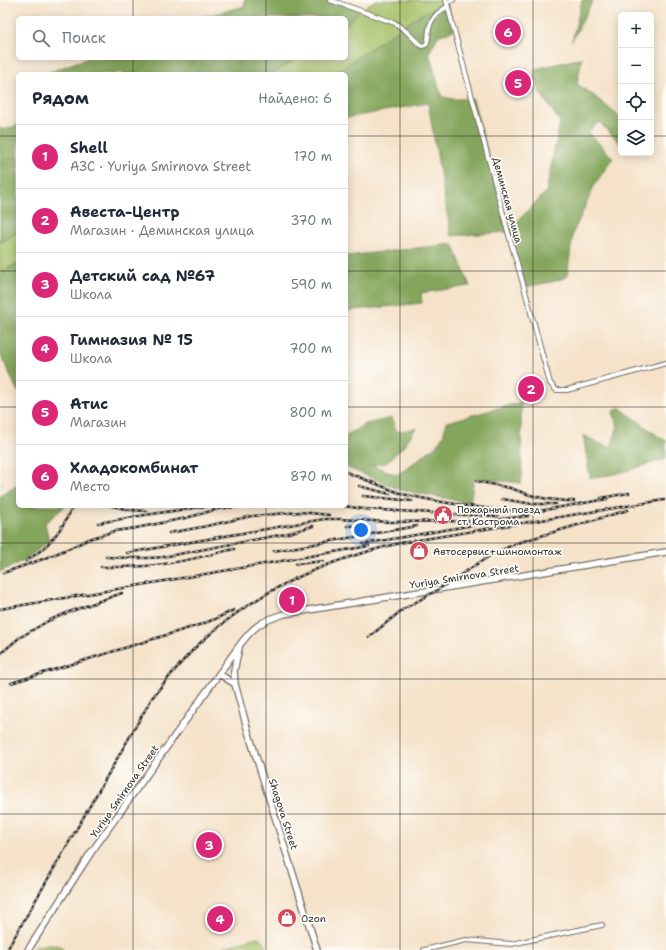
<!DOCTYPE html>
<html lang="ru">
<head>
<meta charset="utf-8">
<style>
	body { margin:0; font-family:"Shantell Sans",sans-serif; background:#f2f2f3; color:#1f2937 }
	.controls { position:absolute; right:12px; top:12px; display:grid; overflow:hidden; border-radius:6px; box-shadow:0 2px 10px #0003 }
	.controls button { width:36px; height:36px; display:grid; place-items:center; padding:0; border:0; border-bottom:1px solid #e0e1e3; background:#fff; color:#1f2937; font:20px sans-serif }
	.you { position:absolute; left:361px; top:530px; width:14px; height:14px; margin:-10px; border:3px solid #fff; border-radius:50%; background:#1a73e8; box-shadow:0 0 0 6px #1a73e833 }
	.badge { display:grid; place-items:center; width:26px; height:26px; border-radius:50%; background:#db2777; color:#fff; font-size:13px; font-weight:700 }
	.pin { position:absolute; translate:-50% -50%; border:2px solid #fff; box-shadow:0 1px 4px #0006 }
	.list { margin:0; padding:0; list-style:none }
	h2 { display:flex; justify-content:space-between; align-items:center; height:52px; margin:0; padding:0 16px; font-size:17px }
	h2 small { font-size:13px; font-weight:400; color:#747a83 }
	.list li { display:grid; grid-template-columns:26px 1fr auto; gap:12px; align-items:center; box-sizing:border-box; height:64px; padding:0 16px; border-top:1px solid #e0e1e3 }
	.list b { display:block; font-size:15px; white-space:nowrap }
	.list p { margin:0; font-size:13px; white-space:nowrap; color:#747a83 }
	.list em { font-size:13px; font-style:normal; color:#747a83 }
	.icon { flex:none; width:22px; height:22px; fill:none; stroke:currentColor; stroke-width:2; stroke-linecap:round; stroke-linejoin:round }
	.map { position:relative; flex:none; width:666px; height:950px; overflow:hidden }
	.search { position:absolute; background:#fff; box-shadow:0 2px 10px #0003; left:16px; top:16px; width:332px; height:44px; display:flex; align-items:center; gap:10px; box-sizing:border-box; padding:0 14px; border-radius:6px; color:#747a83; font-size:15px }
	.panel { position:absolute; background:#fff; box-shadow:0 2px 10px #0003; left:16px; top:72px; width:332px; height:436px; border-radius:6px }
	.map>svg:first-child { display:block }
	.green { fill:#a5bf66; stroke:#687548 }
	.forest { fill:#84a65b; stroke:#586843 }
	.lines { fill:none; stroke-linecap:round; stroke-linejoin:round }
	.stream { stroke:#56c2ce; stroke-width:1 }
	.street-casing { stroke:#726b62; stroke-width:6 }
	.secondary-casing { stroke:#726b62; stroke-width:8 }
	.street { stroke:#fff; stroke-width:4 }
	.secondary { stroke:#fff; stroke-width:5.5 }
	.rail-casing { stroke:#2b2b2b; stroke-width:2.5 }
	.rail { stroke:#fdfcf7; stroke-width:1; stroke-dasharray:3; stroke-linecap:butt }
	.grid { fill:none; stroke:#2b2b2b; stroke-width:1; stroke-opacity:0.55 }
	.labels { text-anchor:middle; stroke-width:3.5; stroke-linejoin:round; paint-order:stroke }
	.street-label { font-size:10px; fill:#2b2b2b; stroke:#fdfcf7 }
	.poi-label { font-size:10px; fill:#2b2b2b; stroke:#fdfcf7; text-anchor:start }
</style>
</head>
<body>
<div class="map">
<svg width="666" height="950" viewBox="0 0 666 950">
	<rect width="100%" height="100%" fill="#fdfcf7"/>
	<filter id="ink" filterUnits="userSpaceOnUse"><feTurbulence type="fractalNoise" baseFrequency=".025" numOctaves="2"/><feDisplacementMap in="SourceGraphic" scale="8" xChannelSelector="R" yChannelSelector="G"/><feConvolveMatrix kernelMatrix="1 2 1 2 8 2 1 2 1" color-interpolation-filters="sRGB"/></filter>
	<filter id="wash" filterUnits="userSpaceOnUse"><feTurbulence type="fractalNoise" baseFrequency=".012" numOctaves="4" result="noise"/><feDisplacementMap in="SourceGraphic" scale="16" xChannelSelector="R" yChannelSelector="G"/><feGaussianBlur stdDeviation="0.9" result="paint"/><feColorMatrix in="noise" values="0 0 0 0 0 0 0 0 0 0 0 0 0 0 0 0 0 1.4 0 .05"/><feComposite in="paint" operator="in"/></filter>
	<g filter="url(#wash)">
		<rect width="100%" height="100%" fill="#f5e2c9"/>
		<path class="green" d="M376,0h70l1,2 -29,14 -85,58h-62l27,-16h48v-33l14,-15z
			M18,232v31l-18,10v-30z
			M257,937c7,2 9,7 10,13h-47l1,-2z
			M49,945l12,1 2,4h-30l2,-3z"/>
		<path class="forest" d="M244,0h86l30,10 -14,15v-7h-147l46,-12z
			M582,0h12l-2,2 -20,39z
			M447,2l7,28 -16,6 -9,17 13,44 12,2h19l35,132 38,-39 14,-70 -21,-31 -4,-22 47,-11 -5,26 16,11 28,23v26l-22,-22 -11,10 25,26 -18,26 -22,49 -6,44 -15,5 -28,5 -16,-55 -57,4 -23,-133 -82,15v-44h-13l85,-58z
			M88,58h210l-27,16h-150l-1,-2 -5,2h-71z
			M18,125v107l-18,11v-115l4,2z
			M453,244l17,42 -49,7 1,10 -76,8v-55z
			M18,263v129l-18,-39v-80z
			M521,402l1,76 -1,5 -47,-5 -4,25 -69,-13 -55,-23v-31l19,-12 27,-6 4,14 20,-4 -13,19 -17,16 -14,2 25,10 39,-29 7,-10 4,-14z
			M619,407l43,32 4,1v19l-51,15 -25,4 -7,-43 17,9 11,3 7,-21 -5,-14z
			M18,485v21h47l-20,17 4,18 -21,17 -28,14v-76z"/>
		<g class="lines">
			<path class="stream" d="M0,486l4,-5"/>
		</g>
	</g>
	<g filter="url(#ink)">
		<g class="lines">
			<defs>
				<path id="street" d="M330,0l65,23 11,8 13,13 3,2 4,-1c3,-5 2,-10 3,-16 2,-12 10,-17 19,-23
					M446,0l62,232 16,55 26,96 6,7h11l99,-27
					M447,2l6,-2
					M424,950l42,-10 45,4 91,-19"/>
				<path id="secondary" d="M239,648l-5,23 1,13 12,44 70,222
					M219,674l16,10
					M28,950l62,-96 149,-208c14,-19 22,-25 45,-32l382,-62"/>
			</defs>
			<use href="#street" class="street-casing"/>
			<use href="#secondary" class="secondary-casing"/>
			<use href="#street" class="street"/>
			<use href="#secondary" class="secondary"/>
			<defs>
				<path id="rail" d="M346,472l56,22c27,6 55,11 82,14 15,2 29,4 43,3
					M476,481l34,7 20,7 17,4 19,2h8
					M359,486l31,8
					M363,496l49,5
					M601,498l28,-5
					M502,499l31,5h23
					M112,506l18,4 16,1
					M344,506l26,4
					M364,509l103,6 31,1
					M522,514l85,-15
					M492,520l36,-4
					M98,523l47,-8 62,-9
					M347,526l20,-1
					M169,533l33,-6 50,-11 48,-4 29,3
					M363,544l134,-23
					M274,551l143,-25
					M127,553l197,-34h15l51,3 78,-1
					M106,557c20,1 38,2 57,0l122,-23 28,-8
					M26,561c23,-14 36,-31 47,-55
					M296,564l28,-3
					M101,567c15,0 29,0 44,-1 30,-2 60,-10 89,-17
					M3,573l40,-14 27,-11 19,-9 26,-8 21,-3 50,-10 32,-9 25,-3
					M0,609l369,-63
					M369,637l33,-27 37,-21 52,-34 26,-12 111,-33
					M0,654l19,-16 29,-17 21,-9 53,-19
					M11,683l191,-59 13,-5 19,-9
					M7,950l145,-252c15,-19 30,-38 48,-55 58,-54 124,-82 200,-100l264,-43"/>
			</defs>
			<use href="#rail" class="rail-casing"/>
			<use href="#rail" class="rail"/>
		</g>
	</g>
	<path class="grid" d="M133,0v18M266,0v18M400,0v950M533,0v950M133,58v16M266,58v16M0,136h18M346,136h275M651,136h15M0,271h18M346,271h320M0,407h18M346,407h320M133,506v444M266,506v444M0,543h666M0,679h666M0,814h666"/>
	<defs>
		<symbol id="civic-disc" viewBox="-11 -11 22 22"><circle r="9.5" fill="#d1495b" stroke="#fdfcf7"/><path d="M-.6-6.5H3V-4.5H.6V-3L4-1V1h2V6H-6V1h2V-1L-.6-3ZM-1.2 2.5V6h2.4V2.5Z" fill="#fff"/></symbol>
		<symbol id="shop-disc" viewBox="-11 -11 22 22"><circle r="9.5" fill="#d1495b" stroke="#fdfcf7"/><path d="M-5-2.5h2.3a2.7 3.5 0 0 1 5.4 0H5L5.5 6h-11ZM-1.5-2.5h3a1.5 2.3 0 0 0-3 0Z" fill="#fff"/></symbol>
	</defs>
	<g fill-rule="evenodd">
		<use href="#civic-disc" x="432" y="504" width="22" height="22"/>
		<use href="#shop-disc" x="408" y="540" width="22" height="22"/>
		<use href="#shop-disc" x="276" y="907" width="22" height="22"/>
	</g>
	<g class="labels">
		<g class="street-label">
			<text transform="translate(508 200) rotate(75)" y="4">Деминская улица</text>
			<text transform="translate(464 576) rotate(-9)" y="4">Yuriya Smirnova Street</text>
			<text transform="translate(124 791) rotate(-55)" y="4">Yuriya Smirnova Street</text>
			<text transform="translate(284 814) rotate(72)" y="4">Shagova Street</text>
		</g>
		<g class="poi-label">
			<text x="457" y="513">Пожарный поезд<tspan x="457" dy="12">ст. Кострома</tspan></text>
			<text x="433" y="555">Автосервис+шиномонтаж</text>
			<text x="301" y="922">Ozon</text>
		</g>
	</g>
</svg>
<div class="controls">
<button>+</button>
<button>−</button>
<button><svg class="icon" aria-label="locate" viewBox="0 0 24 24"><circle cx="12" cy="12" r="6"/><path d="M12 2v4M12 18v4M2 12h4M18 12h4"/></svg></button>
<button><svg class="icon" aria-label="layers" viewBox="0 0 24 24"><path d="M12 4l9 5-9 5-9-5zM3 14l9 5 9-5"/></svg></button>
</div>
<div class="you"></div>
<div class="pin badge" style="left:292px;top:600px">1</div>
<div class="pin badge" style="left:531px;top:389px">2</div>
<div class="pin badge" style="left:209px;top:845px">3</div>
<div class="pin badge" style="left:220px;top:919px">4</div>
<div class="pin badge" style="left:518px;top:83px">5</div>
<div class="pin badge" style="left:508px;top:32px">6</div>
<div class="search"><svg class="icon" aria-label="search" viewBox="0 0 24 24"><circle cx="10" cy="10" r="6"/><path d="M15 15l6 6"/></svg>Поиск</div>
<section class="panel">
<h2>Рядом<small>Найдено: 6</small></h2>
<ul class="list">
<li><span class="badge">1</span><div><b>Shell</b><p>АЗС · Yuriya Smirnova Street</p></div><em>170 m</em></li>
<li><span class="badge">2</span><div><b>Авеста-Центр</b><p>Магазин · Деминская улица</p></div><em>370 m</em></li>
<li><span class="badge">3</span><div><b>Детский сад №67</b><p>Школа</p></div><em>590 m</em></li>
<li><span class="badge">4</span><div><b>Гимназия № 15</b><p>Школа</p></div><em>700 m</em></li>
<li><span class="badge">5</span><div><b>Атис</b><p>Магазин</p></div><em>800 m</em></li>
<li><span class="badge">6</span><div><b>Хладокомбинат</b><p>Место</p></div><em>870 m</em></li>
</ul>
</section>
</div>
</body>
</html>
